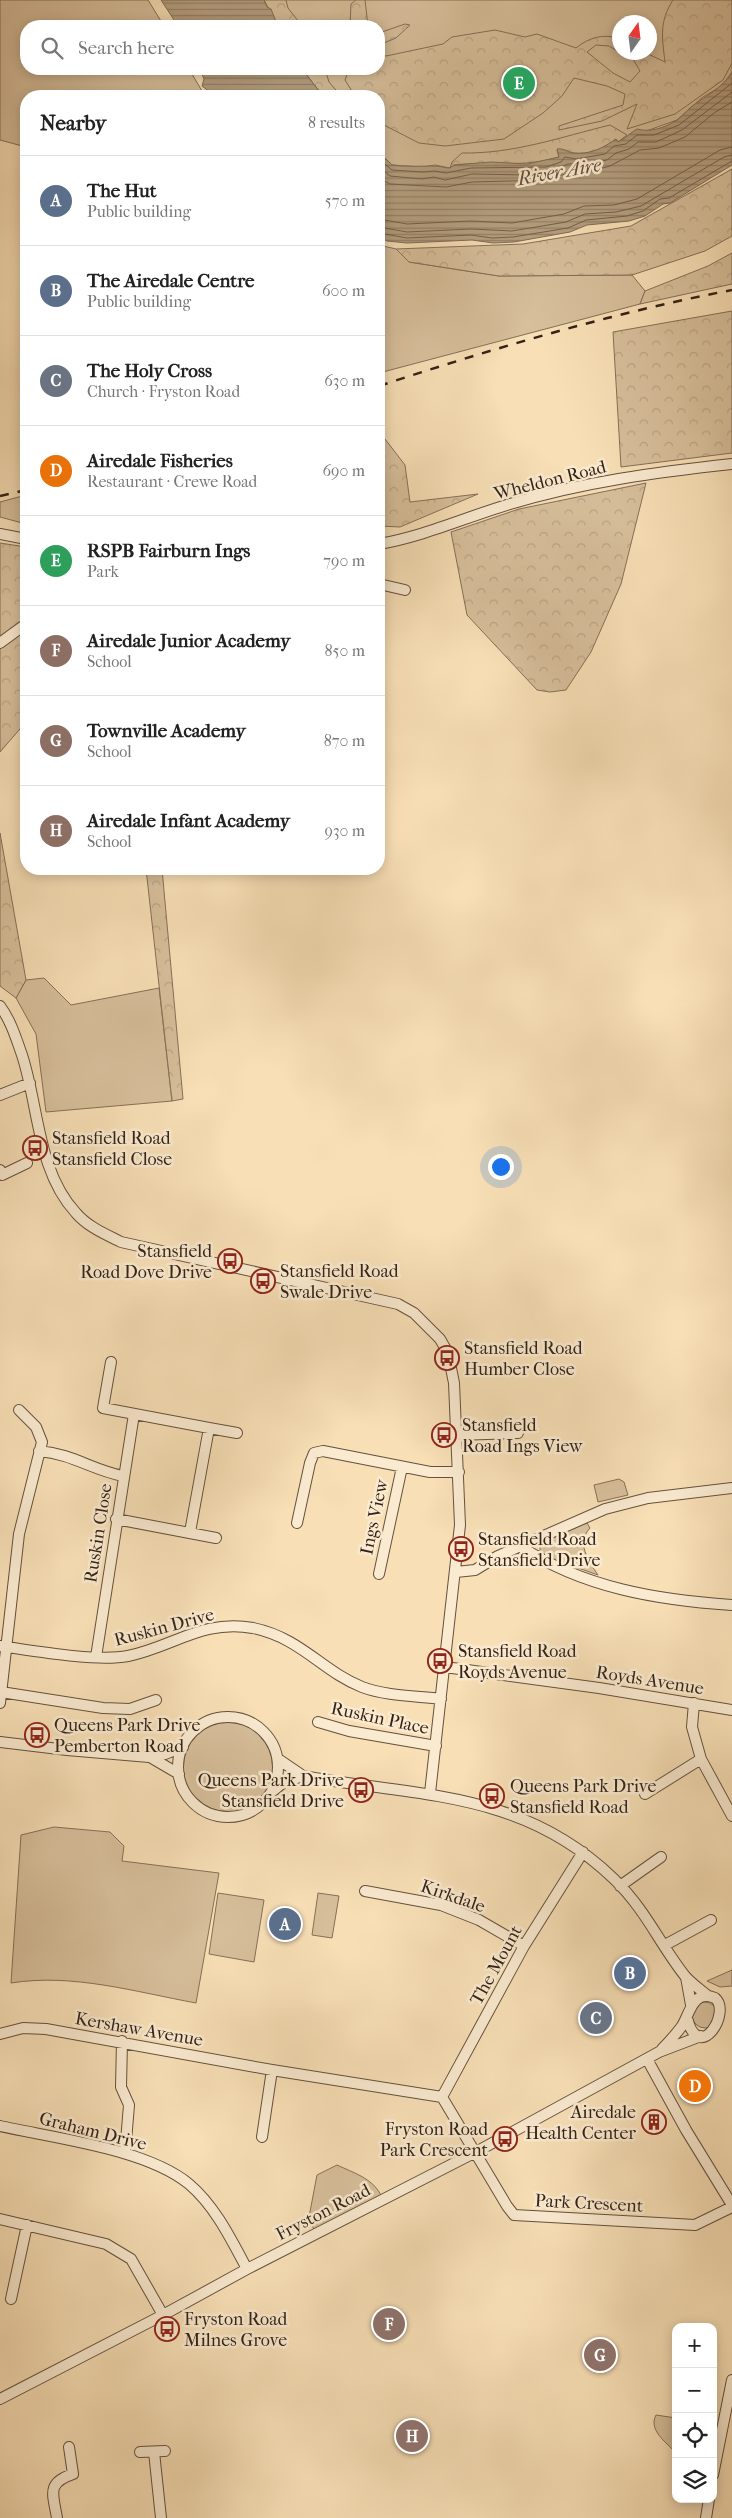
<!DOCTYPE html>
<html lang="en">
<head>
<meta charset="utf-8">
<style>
	body { margin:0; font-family:"IM FELL French Canon",serif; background:#f6f6f6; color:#222 }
	.controls { position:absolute; right:15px; bottom:15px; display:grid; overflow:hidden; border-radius:10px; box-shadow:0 2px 12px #0003 }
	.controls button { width:45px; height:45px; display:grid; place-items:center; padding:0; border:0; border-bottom:1px solid #e0e0e0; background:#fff; color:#222; font:25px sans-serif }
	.compass { position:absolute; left:612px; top:15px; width:45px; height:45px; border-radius:50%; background:#fff; box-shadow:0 2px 12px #0003; rotate:14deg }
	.you { position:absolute; left:500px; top:1166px; width:18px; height:18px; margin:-12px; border:4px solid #fff; border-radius:50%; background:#1a73e8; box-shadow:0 0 0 8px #1a73e833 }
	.badge { display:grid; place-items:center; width:32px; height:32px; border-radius:50%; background:#8f2418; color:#fff; font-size:16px; font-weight:700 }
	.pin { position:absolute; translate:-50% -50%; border:2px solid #fff; box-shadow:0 1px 5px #0006 }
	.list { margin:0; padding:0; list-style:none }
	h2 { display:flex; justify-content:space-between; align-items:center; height:65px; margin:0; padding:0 20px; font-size:21px }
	h2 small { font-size:16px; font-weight:400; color:#767676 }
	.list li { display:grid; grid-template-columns:32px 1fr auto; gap:15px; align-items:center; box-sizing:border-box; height:90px; padding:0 20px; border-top:1px solid #e0e0e0 }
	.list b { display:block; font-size:19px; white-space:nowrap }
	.list p { margin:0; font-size:16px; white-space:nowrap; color:#767676 }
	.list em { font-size:16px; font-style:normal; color:#767676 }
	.icon { flex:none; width:28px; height:28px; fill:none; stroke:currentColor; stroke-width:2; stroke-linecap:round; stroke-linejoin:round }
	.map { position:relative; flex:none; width:732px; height:2518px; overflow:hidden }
	.search { position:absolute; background:#fff; box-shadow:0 2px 12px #0003; left:20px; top:20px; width:365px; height:55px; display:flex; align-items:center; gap:12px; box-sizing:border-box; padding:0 18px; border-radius:20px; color:#767676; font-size:19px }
	.panel { position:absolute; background:#fff; box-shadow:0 2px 12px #0003; left:20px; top:90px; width:365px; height:785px; border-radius:20px }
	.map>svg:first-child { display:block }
	.green { fill:#d7bf9b; stroke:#857058; fill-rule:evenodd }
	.forest { fill:url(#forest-crowns); stroke:#857058 }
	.water { fill:url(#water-rules); stroke:#816d56 }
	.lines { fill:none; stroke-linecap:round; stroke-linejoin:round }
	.shore { stroke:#74604b; stroke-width:1 }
	.minor-casing { stroke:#64513e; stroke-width:12 }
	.minor { stroke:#faead0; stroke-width:10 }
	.rail { stroke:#332216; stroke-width:2.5; stroke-dasharray:9 9; stroke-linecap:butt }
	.labels { text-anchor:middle; stroke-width:5; stroke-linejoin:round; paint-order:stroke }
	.street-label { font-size:18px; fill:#332216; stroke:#faead0 }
	.poi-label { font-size:18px; fill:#332216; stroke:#faead0; text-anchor:start }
	.water-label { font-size:19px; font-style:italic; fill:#604e3b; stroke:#faead0 }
</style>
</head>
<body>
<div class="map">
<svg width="732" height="2518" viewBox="0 0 732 2518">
	<defs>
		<pattern id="forest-crowns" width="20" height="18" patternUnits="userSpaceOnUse" patternTransform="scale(1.25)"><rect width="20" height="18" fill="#d7bf9b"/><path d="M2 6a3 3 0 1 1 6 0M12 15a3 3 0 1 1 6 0" fill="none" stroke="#b9a485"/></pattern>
		<pattern id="water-rules" width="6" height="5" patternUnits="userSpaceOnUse" patternTransform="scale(1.25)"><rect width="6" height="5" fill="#b59f80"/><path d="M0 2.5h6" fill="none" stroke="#948168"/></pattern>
	</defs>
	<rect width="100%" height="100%" fill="#f8dfb6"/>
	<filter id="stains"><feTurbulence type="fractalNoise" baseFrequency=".004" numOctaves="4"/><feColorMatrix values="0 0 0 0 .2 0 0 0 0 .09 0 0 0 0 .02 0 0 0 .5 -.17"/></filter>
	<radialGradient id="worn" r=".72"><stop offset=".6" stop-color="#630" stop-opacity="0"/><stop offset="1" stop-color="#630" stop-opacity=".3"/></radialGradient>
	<path class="green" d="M0,0h148l16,26h-138v43h163l16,27h-179v51l-26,-7z
		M264,0h468v72l-10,14 -19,11 -26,23 -53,19 -174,29 -15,-3 -12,2 -31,-2 -10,-10 -3,-1v-58h-56l-21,-27h77v-43h-95zM620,22h30v30h-30z
		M379,245l17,4 13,13 90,14 133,-1 13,16 -5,13 -261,69z
		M26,495v29l-26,-7v-15z
		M44,978l27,27 88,-17 13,113 -126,11 -10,-78 -20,-36 10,-18z
		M619,1479l5,3 4,13 -30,7 -4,-17z
		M587,1523l3,5c-14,15 -2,32 8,47l-54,-19 -4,-4v-9z
		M183 1767a45 45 0 1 1 90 0a45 45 0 1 1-90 0Z
		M54,1827l56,5 14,14 -2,15 97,12 -23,130c-60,-11 -124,-30 -185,-20l10,-148z
		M218,1893l46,7 -10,62 -45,-8z
		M318,1893l21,3 -7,42 -20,-3z
		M732,1970v16l-12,1 -13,-6z
		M692 2015a13 13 0 1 1 26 0a13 13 0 1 1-26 0Z
		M337,2165c17,8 35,13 44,30l-67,35 -5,-13 8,-42z
		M656,2415l20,3 -1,34c-9,-10 -27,-22 -19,-37z"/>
	<path class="forest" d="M264,0h22l2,8 14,18h-18l-7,-2z
		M356,0h9l3,26h-18l1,-22z
		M673,0h59v63l-9,17 -48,34 -48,15 10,-25 -35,17 -43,9v-4l64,-21 2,-11 -18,-8 -33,-8 -12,18 -19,17 -39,26 -59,7 -26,-3 -39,-20 -1,-27h-24l-10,-16 4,-11h30v-15l7,2 57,-12 9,-7 43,-7 30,7 12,-3 39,14c14,-11 26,-14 43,-10v14l-10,-6 -13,-1 -9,7 26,21 17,9 10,-11 -7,-12 -12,-6h25l19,9c-3,-25 -6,-40 8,-62z
		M405,24l5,1 -14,13 -17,7v-12z
		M302,69h23l4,13 12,14h-18z
		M610,125l17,10 -9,7 -2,-3c-12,10 -27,16 -43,14 -6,-1 -9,-5 -16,-3l2,7c-34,11 -70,4 -105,8l-4,3 2,-6 10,-9c51,1 99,-16 148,-28z
		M732,169v67l-27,15 -73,24 -133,1 -90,-14 -13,-13 127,-5 108,-18z
		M732,253v31l-92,20 5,-13 63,-25z
		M732,311v142l-111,14 -8,-135z
		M379,438l6,1 20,26 5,37 68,-8 -78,33 -21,-1z
		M646,483l-25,101 -30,68 -25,38 -16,2 -13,-2 -70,-75 -16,-83 68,-23z
		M0,543l26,4v175l-26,30z
		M0,833l26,147 -10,18 -16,-12z
		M146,869h16l21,230 -11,2z"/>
	<path class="water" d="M161,0h103l3,7 4,2 6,15 7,2h-106z
		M200,69h102l21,27h-108l-13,-10 2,-7z
		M732,72v93l-62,38 -7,1 -18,12 -16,5 -42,4 -17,7 -56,10 -21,1 -21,-3 -65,3 -20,-2 -8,-4v-83l3,1 10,10c15,2 28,1 42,1 6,0 11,2 16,2l4,-3 37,-3 36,2 32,-7 -2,-8c7,-1 10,3 16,4 17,2 30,-5 43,-14l2,3c7,-3 12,-9 19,-13 13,4 29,-2 40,-9 5,-3 9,-9 14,-13 14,-11 32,-19 41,-35z"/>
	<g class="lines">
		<path class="shore" d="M379,159l13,11 30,2 13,-1 11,2 25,-5 75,-1 15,-5 4,-5 11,2 29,-5 9,-8 12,-2 11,-9h17l25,-10 53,-42
			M379,167l11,9 32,3 12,-2 11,3 27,-6 55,1 21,-2 20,-9 24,-1 15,-3 9,-7 13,-4 9,-7h18l26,-12 50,-38
			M379,178l11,6 56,3 26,-5 75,-2 24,-8 24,-2 15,-4 30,-16 19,-2 26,-11 29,-24 18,-11
			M379,219l28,5 64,-3 41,2 52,-9 20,-8 30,-1 23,-6 83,-49 12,-3
			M379,227l28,5 64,-3 41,2 54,-9 19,-8 31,-2 25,-6 83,-49 8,-2
			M379,233l28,5 64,-3 21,3 21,-1 55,-9 18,-8 41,-4 16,-5 17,-12 9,-1 63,-37"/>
		<defs>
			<path id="minor" d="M0,534l26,5
				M379,544c46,-8 87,-27 131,-40 72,-22 148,-32 222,-40
				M379,584l26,6
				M0,643l26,-19
				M0,1006c11,15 16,32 22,49 17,52 15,116 54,158 12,14 29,21 45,29l277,62 16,9 26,26 8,14 6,30 6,142 -30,268
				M0,1095l30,-12
				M0,1170l2,5 25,-12
				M111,1362l-8,46 106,20 -19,104
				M209,1428l28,5
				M456,1435l62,-2
				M39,1451c34,3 53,19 84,25
				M116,1519l100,19
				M297,1523l13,-60 4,-10 9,-2 107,21h29
				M520,1546c63,42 138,54 212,59
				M456,1572l19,-2 23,-14 107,-47 43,-11 84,-10
				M379,1574l23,-107
				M0,1646c35,5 96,16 128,10 45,-9 74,-37 125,-28 48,10 69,43 109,59 24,9 54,9 79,12
				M96,1657l38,-243
				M445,1667l154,21 133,22
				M1,1692l102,16 27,1 26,-9
				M0,1703l19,-169 23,-92 -6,-15 -17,-17
				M694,1703l-2,24 9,32 31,57
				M178 1767a50 50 0 1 1 100 0a50 50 0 1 1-100 0Z
				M318,1722l31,9 87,15
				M0,1742l67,8 82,7 16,-3 18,-7
				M150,1757l29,17
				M278,1759l25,17
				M273,1791l11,-9 19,-6c116,21 219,14 311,103 32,31 45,64 71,97 7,8 16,14 23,20
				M645,1794l56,-35
				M620,1886l41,-29
				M365,1891l76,14 38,15 45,26
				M665,1945l46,-25
				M686,1977l5,28
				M0,2034l23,-6 23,1 226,41 170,27 65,109 7,9 181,10 37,-18
				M122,2041l-1,46 8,18 -4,48
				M662,2049c7,-7 14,-15 20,-23 8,-13 11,-37 33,-28 17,14 -16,67 -28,20
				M647,2059l39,71 46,75
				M442,2097l82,-151 59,-94
				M0,2126c54,12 147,23 189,58 26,22 42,55 58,85
				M262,2137l10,-67
				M0,2219l106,25 25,15 32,56
				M11,2299l16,-74
				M0,2399l163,-84 84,-46 229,-117 183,-100 42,-16
				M140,2452l25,-1
				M154,2452l7,66
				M713,2475l19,-95
				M57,2518c-4,-24 -11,-35 16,-44l-4,-27
				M706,2518l3,-19"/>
		</defs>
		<use href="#minor" class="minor-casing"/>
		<use href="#minor" class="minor"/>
		<path class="rail" d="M379,386c116,-38 233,-73 353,-96
			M0,496l26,-6"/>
	</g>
	<defs>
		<symbol id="bus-ring" viewBox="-11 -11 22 22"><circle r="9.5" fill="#faead0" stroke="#8f2418" stroke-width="1.5"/><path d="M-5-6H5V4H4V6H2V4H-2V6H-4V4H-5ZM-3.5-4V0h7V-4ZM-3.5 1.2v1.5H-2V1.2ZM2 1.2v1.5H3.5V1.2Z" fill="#8f2418"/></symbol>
		<symbol id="building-ring" viewBox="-11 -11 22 22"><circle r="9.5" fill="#faead0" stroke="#8f2418" stroke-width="1.5"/><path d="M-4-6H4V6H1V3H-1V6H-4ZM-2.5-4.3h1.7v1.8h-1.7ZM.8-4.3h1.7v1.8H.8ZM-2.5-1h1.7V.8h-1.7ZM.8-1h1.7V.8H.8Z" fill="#8f2418"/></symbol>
	</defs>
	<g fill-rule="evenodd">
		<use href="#bus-ring" x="21" y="1134" width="28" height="28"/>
		<use href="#bus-ring" x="216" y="1247" width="28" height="28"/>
		<use href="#bus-ring" x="249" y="1267" width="28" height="28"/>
		<use href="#bus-ring" x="433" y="1344" width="28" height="28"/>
		<use href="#bus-ring" x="430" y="1421" width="28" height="28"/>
		<use href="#bus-ring" x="447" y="1535" width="28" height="28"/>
		<use href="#bus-ring" x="426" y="1647" width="28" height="28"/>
		<use href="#bus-ring" x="23" y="1721" width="28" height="28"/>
		<use href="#bus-ring" x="347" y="1776" width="28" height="28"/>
		<use href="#bus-ring" x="478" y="1782" width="28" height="28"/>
		<use href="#building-ring" x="640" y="2108" width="28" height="28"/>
		<use href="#bus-ring" x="491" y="2125" width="28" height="28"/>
		<use href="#bus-ring" x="153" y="2315" width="28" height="28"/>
	</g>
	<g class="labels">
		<g class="street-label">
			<text transform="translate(550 480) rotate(-14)" y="6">Wheldon Road</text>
			<text transform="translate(374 1517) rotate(-78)" y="6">Ings View</text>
			<text transform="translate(98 1533) rotate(-81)" y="6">Ruskin Close</text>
			<text transform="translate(164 1627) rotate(-15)" y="6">Ruskin Drive</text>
			<text transform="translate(650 1680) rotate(9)" y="6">Royds Avenue</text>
			<text transform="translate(380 1718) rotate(12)" y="6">Ruskin Place</text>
			<text transform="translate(453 1896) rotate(19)" y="6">Kirkdale</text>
			<text transform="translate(496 1965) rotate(-61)" y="6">The Mount</text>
			<text transform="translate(139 2029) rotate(10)" y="6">Kershaw Avenue</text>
			<text transform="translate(93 2131) rotate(14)" y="6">Graham Drive</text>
			<text transform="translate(589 2203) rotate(3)" y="6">Park Crescent</text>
			<text transform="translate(323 2212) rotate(-27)" y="6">Fryston Road</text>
		</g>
		<g class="poi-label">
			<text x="52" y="1144">Stansfield Road<tspan x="52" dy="21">Stansfield Close</tspan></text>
			<text x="212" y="1257" text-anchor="end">Stansfield<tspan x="212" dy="21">Road Dove Drive</tspan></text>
			<text x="280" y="1277">Stansfield Road<tspan x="280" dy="21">Swale Drive</tspan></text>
			<text x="464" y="1354">Stansfield Road<tspan x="464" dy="21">Humber Close</tspan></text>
			<text x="462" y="1431">Stansfield<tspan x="462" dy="21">Road Ings View</tspan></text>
			<text x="478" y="1545">Stansfield Road<tspan x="478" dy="21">Stansfield Drive</tspan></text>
			<text x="458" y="1657">Stansfield Road<tspan x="458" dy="21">Royds Avenue</tspan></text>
			<text x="54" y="1731">Queens Park Drive<tspan x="54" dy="21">Pemberton Road</tspan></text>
			<text x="344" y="1786" text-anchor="end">Queens Park Drive<tspan x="344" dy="21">Stansfield Drive</tspan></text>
			<text x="510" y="1792">Queens Park Drive<tspan x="510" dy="21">Stansfield Road</tspan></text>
			<text x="636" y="2118" text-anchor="end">Airedale<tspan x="636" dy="21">Health Center</tspan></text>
			<text x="488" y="2135" text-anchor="end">Fryston Road<tspan x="488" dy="21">Park Crescent</tspan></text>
			<text x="184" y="2325">Fryston Road<tspan x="184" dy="21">Milnes Grove</tspan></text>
		</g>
		<g class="water-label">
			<text transform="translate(559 171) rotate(-10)" y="7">River Aire</text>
		</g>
	</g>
	<rect width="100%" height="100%" filter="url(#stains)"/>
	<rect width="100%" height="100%" fill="url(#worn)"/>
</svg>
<div class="controls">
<button>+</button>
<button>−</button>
<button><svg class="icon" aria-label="locate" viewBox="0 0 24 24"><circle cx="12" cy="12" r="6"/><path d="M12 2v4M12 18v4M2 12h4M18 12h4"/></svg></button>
<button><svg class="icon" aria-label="layers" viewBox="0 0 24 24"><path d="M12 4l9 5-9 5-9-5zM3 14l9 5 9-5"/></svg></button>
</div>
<svg class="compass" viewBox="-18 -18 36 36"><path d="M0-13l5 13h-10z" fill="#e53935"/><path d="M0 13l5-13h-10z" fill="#767676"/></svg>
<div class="you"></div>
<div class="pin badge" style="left:285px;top:1924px;background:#5c6f8a">A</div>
<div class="pin badge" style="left:630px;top:1973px;background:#5c6f8a">B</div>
<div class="pin badge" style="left:596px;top:2018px;background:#6b7280">C</div>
<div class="pin badge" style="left:695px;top:2086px;background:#e8710a">D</div>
<div class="pin badge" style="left:519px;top:83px;background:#2e9e5b">E</div>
<div class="pin badge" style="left:389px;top:2324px;background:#8d6e63">F</div>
<div class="pin badge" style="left:600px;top:2355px;background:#8d6e63">G</div>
<div class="pin badge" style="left:412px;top:2436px;background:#8d6e63">H</div>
<div class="search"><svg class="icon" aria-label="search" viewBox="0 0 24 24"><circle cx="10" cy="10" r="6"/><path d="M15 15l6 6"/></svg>Search here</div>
<section class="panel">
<h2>Nearby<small>8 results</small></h2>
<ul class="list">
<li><span class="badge" style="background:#5c6f8a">A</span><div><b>The Hut</b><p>Public building</p></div><em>570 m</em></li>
<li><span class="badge" style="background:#5c6f8a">B</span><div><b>The Airedale Centre</b><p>Public building</p></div><em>600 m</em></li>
<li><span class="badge" style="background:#6b7280">C</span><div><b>The Holy Cross</b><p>Church · Fryston Road</p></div><em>630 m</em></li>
<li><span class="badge" style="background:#e8710a">D</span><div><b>Airedale Fisheries</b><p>Restaurant · Crewe Road</p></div><em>690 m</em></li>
<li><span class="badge" style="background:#2e9e5b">E</span><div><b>RSPB Fairburn Ings</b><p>Park</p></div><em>790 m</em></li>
<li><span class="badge" style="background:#8d6e63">F</span><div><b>Airedale Junior Academy</b><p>School</p></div><em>850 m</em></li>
<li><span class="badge" style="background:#8d6e63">G</span><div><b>Townville Academy</b><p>School</p></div><em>870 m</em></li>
<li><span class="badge" style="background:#8d6e63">H</span><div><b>Airedale Infant Academy</b><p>School</p></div><em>930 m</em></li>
</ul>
</section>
</div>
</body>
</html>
